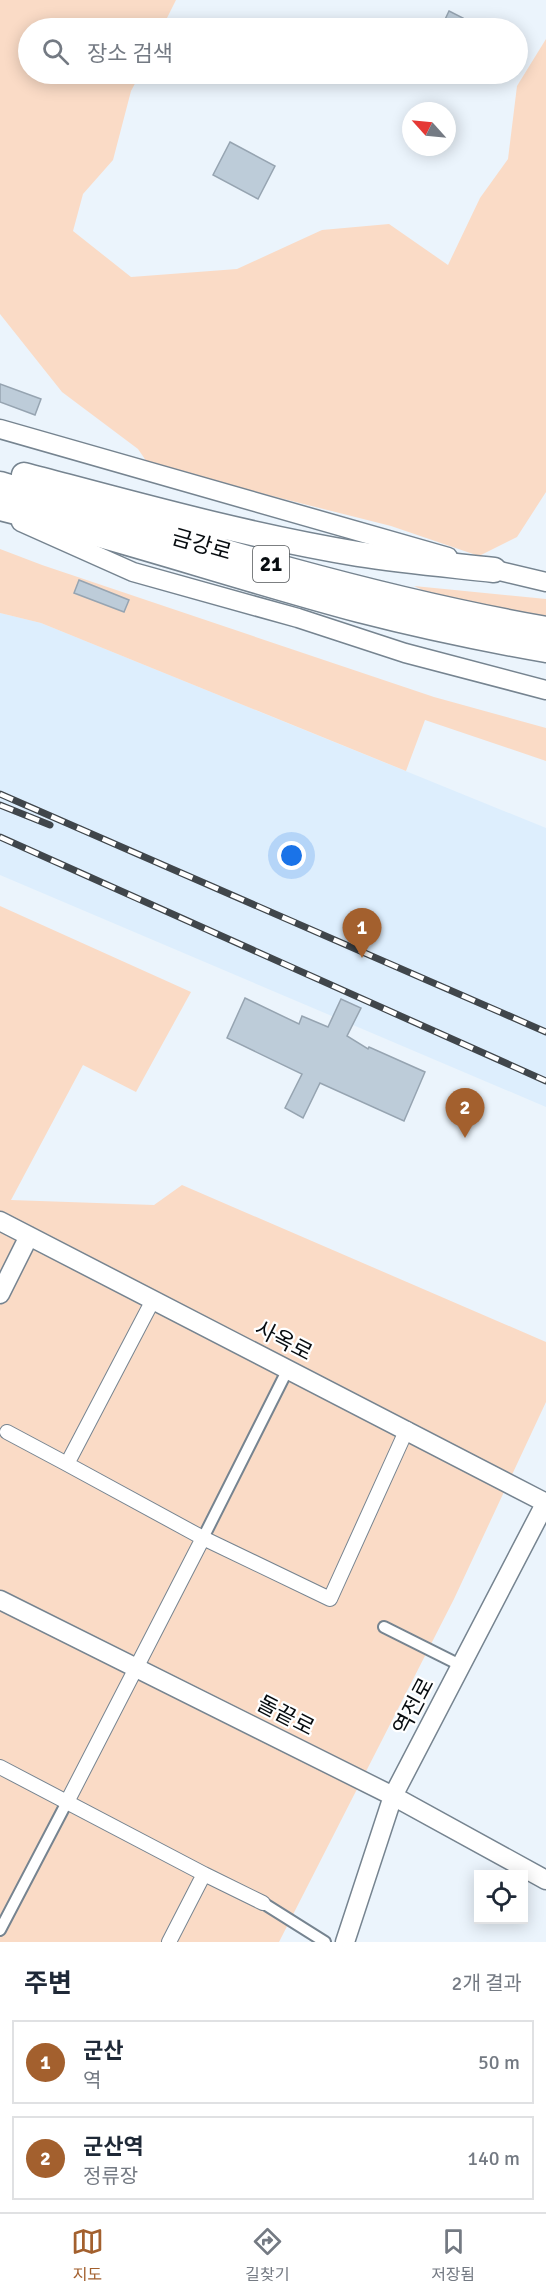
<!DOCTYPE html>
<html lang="ko">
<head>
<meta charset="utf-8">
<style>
	body { margin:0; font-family:Signika,"Noto Sans KR",sans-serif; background:#f2f2f3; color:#1f2937 }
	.controls { position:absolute; right:18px; bottom:18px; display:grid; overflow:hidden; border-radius:0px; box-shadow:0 3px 15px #0003 }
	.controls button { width:54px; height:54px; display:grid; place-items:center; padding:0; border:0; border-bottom:2px solid #e0e1e3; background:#fff; color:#1f2937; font:30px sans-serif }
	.compass { position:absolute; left:402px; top:102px; width:54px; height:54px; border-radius:50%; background:#fff; box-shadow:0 3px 15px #0003; rotate:297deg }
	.you { position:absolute; left:292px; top:856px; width:21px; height:21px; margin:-15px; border:4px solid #fff; border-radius:50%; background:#1a73e8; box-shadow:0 0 0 9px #1a73e833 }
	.badge { display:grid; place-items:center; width:39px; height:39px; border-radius:50%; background:#a3602e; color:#fff; font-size:20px; font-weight:700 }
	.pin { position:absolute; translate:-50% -50px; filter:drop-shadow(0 2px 3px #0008) }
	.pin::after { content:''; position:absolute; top:32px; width:21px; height:18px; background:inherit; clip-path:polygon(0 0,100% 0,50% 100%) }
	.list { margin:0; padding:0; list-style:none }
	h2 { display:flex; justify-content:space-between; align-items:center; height:78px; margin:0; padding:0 24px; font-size:26px }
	h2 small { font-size:20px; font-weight:400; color:#747a83 }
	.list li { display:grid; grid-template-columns:39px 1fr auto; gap:18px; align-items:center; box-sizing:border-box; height:84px; margin:0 12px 12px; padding:0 12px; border:2px solid #e0e1e3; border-radius:0px }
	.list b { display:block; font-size:22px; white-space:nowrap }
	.list p { margin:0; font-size:20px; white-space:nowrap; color:#747a83 }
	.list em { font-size:20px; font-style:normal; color:#747a83 }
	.icon { flex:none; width:33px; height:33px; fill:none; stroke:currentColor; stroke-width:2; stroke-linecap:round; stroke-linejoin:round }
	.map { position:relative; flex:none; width:546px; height:1942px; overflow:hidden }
	.search { position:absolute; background:#fff; box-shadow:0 3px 15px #0003; left:18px; right:18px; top:18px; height:66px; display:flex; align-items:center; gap:15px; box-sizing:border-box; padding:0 21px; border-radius:33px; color:#747a83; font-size:22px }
	.sheet { height:270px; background:#fff }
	nav { display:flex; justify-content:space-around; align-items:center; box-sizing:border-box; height:84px; border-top:2px solid #e0e1e3; background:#fff; font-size:16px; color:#747a83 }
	nav a { display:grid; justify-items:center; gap:3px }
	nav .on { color:#a3602e }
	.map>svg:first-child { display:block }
	.built { fill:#ddeefd }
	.green { fill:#fadbc6 }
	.building { fill:#bdccd9; stroke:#96a4b1; stroke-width:1.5 }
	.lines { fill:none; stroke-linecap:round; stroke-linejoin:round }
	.pedestrian-casing { stroke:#768490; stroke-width:14 }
	.minor-casing { stroke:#768490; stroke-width:16 }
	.tertiary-casing { stroke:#768490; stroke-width:21 }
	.trunk-casing { stroke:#768490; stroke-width:27 }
	.pedestrian { stroke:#fff; stroke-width:10 }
	.minor { stroke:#fff; stroke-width:14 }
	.tertiary { stroke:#fff; stroke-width:18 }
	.trunk { stroke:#fff; stroke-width:24 }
	.rail-casing { stroke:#40464b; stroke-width:7 }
	.rail { stroke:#fff; stroke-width:4.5; stroke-dasharray:14; stroke-linecap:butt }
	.labels { text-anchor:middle; stroke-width:4.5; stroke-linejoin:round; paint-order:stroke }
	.shield { fill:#fff; stroke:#515558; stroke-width:1.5 }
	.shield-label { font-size:21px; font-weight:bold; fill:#070c10 }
	.street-label { font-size:22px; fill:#070c10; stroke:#fff }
</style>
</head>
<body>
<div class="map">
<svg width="546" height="1942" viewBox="0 0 546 1942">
	<rect width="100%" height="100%" fill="#ebf4fc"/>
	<path class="built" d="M0,613l41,10 505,205v279l-546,-232z"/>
	<path class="green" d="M0,0h176l-14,28h-134v46h112l-9,17 -18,69 -30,34 -10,37 58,46 106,-8 85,-39 67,-6 59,41 32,-67 28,-39 9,-73 29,-47v453l-29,45 -38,19 -88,-30 -242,-61 -11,-16 -76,-57 -62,-78z
		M0,549l42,16 392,132 112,31v33l-121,-41 -19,51 -365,-148 -41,-10z
		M414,586l132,13v19l-100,-17z
		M0,906l191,86 -55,100 -53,-27 -72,135 143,5 28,-20 364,157v60l-92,197 -175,343h-279z"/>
	<path class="building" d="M449,11l14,7 -5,10h-17z
		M230,142l45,24 -17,33 -45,-24z
		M0,384l41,15 -6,16 -35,-13z
		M79,580l50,20 -5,12 -50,-19z
		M245,998l54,26 3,-8 26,11 13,-28 20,9 -14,28 21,13 1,-2 56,25 -21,49 -84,-38 -17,35 -18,-10 17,-34 -75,-36z"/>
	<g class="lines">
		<defs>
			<path id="pedestrian" d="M203,1538l85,-169
				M384,1627l78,39
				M263,1903l62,39
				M0,1930l67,-128"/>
			<path id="minor" d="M153,1300l-86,164 136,74 127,61 77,-170
				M7,1432l60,32
				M0,1767l204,107 -35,68
				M67,1802l136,-264
				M204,1874l59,29"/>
			<path id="tertiary" d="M0,429l448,128
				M21,522l112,50 165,46 107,35 141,37
				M483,567l63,15
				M0,1221l546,282
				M0,1294l29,-58
				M0,1600l393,196 153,84
				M345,1942l48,-146 153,-294"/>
			<path id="trunk" d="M24,475c110,29 220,60 334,79 45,7 91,11 136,16
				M0,484c180,55 360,112 546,145
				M0,508c121,30 239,70 359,102 62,16 124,29 187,40"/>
		</defs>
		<use href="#pedestrian" class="pedestrian-casing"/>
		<use href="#minor" class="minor-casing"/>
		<use href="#tertiary" class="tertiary-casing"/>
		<use href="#trunk" class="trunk-casing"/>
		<use href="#pedestrian" class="pedestrian"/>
		<use href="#minor" class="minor"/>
		<use href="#tertiary" class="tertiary"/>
		<use href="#trunk" class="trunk"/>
		<defs>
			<path id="rail" d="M0,794l546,238
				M0,805l50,20
				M0,837l546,244"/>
		</defs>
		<use href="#rail" class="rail-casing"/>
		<use href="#rail" class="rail"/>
	</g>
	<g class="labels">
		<rect class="shield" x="253" y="546" width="36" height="36" rx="4.5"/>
		<g class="shield-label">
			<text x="271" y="571">21</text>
		</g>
		<g class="street-label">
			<text transform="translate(202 544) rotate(16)" y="8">금강로</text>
			<text transform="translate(284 1340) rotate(27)" y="8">사옥로</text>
			<text transform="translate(413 1706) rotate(-62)" y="8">역전로</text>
			<text transform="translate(286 1715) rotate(27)" y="8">돌끝로</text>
		</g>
	</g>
</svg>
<div class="controls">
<button><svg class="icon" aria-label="locate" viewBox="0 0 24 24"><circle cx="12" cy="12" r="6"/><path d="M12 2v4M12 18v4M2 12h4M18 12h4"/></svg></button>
</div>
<svg class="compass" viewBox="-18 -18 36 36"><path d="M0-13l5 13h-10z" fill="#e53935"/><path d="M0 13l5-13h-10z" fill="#747a83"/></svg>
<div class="you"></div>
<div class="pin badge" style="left:362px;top:958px">1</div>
<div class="pin badge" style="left:465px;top:1138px">2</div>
<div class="search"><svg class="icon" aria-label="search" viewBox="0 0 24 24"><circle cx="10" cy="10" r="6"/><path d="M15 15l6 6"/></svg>장소 검색</div>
</div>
<section class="sheet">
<h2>주변<small>2개 결과</small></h2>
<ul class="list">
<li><span class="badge">1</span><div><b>군산</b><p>역</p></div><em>50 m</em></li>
<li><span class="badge">2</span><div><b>군산역</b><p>정류장</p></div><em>140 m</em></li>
</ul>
</section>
<nav>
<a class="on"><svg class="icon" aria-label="map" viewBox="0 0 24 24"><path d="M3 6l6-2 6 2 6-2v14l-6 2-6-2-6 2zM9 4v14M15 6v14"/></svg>지도</a>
<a><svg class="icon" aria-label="directions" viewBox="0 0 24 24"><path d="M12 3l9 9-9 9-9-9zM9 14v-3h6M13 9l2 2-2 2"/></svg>길찾기</a>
<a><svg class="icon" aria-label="saved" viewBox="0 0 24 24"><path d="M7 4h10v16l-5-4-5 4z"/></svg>저장됨</a>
</nav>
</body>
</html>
